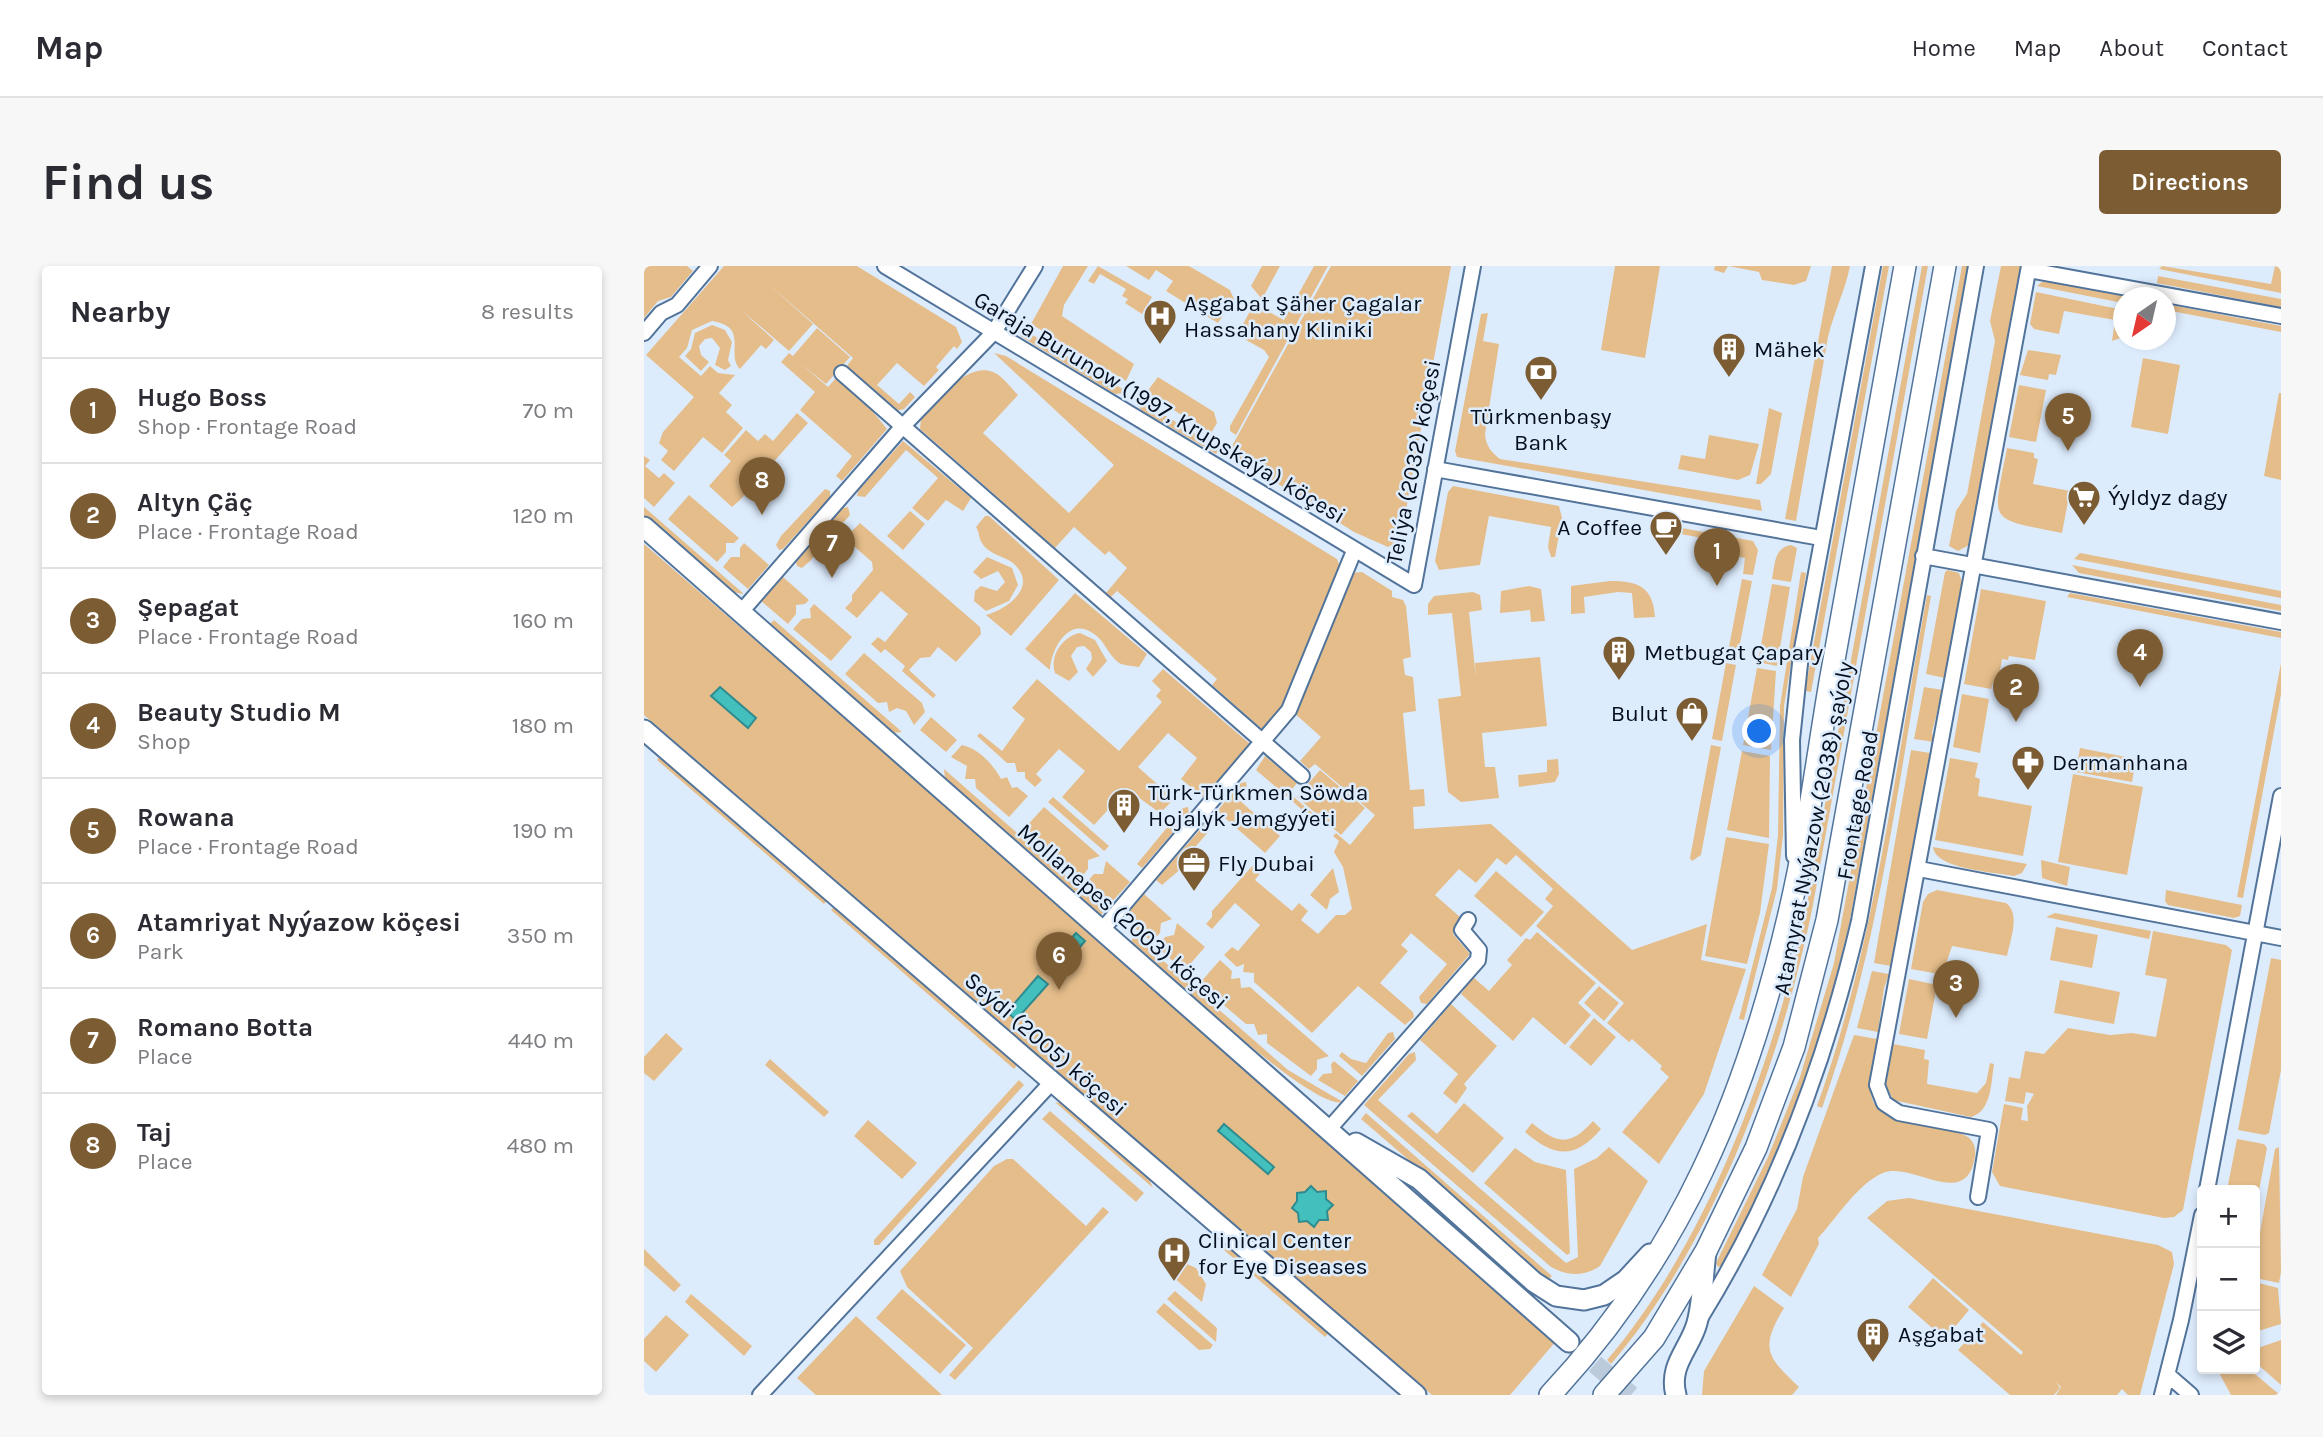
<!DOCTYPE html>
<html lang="en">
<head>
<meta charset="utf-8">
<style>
	body { margin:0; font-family:Karla,sans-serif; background:#f7f7f7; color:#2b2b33 }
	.controls { position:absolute; right:21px; bottom:21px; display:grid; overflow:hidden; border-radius:7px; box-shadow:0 4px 10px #0003 }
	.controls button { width:63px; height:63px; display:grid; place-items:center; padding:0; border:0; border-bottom:2px solid #e1e1e2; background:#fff; color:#2b2b33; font:35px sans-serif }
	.compass { position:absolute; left:1469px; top:21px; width:63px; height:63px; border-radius:50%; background:#fff; box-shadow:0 4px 10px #0003; rotate:214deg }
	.you { position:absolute; left:1116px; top:466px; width:24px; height:24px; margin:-18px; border:5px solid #fff; border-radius:50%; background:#1a73e8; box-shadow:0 0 0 10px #1a73e833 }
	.badge { display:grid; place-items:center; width:46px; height:46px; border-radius:50%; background:#7c5c32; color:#fff; font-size:23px; font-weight:700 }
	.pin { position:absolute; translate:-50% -58px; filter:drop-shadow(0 2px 4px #0008) }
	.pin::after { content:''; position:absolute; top:37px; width:24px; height:21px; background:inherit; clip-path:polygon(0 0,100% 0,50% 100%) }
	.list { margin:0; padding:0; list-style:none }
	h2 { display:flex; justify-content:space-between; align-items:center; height:91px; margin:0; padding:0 28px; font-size:30px }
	h2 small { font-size:23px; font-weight:400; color:#7c7c81 }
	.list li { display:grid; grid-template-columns:46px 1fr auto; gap:21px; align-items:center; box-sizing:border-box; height:105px; padding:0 28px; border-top:2px solid #e1e1e2 }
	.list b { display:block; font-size:26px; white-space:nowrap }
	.list p { margin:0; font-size:23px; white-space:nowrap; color:#7c7c81 }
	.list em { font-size:23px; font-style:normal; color:#7c7c81 }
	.icon { flex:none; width:38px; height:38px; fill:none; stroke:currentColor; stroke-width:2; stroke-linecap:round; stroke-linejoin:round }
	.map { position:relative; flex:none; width:1637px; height:1129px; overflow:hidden; border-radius:7px }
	header { display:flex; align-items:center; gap:42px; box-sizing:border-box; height:98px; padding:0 35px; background:#fff; border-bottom:2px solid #e1e1e2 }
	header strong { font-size:33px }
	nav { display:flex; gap:38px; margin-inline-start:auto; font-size:24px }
	.intro { display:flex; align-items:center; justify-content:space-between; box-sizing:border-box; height:168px; padding:0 42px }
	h1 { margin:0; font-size:49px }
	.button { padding:18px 32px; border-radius:7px; background:#7c5c32; color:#fff; font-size:24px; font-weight:700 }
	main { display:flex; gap:42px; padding:0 42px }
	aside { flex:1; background:#fff; border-radius:7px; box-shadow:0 4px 10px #0003 }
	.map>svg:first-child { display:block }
	.green { fill:#e5bd8a }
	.water { fill:#43c0be; stroke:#308b8e; stroke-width:2 }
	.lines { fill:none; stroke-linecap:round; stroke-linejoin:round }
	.secondary-tunnel { stroke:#bccbdb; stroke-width:19; stroke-dasharray:19 10; stroke-linecap:butt }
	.street-casing { stroke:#53749a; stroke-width:18 }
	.secondary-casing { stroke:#53749a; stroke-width:23 }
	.primary-casing { stroke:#53749a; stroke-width:24 }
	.street { stroke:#fff; stroke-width:14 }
	.secondary { stroke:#fff; stroke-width:19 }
	.primary { stroke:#fff; stroke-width:21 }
	.labels { text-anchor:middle; stroke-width:5; stroke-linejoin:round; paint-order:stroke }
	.poi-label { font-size:23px; fill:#040e1d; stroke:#ddecfd; text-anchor:start }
	.street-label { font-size:23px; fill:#040e1d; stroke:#ddecfd }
</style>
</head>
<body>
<header>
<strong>Map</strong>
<nav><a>Home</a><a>Map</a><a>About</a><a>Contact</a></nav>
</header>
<div class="intro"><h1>Find us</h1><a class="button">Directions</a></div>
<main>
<aside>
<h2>Nearby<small>8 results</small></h2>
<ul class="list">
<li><span class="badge">1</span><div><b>Hugo Boss</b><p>Shop · Frontage Road</p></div><em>70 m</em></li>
<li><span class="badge">2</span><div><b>Altyn Çäç</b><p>Place · Frontage Road</p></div><em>120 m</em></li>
<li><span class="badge">3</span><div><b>Şepagat</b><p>Place · Frontage Road</p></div><em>160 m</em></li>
<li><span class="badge">4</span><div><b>Beauty Studio M</b><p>Shop</p></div><em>180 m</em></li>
<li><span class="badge">5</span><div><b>Rowana</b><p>Place · Frontage Road</p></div><em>190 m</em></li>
<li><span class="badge">6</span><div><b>Atamriyat Nyýazow köçesi</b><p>Park</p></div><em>350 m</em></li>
<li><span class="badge">7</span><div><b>Romano Botta</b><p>Place</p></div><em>440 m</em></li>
<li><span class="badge">8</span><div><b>Taj</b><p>Place</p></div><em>480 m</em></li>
</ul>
</aside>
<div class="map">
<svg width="1637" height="1129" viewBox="0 0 1637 1129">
	<rect width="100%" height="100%" fill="#ddecfd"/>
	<path class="green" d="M0,0h43l6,5 -22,26 -13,4 -14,17z
		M80,0h133l99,61 6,15 -5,7 -3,-3 -18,21 3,3 -15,16 -27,-23 -20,22 22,19 11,-12 5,5 -11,12 -8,2 -50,-44 7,-9 -88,-77 48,43 -24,27 -49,-42 34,31 -8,9 -5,-4 -21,24c-15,-15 10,-42 -28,-48l-20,9 -5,18 -8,9 22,19 9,-10 8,7 17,2 -16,18 13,12 -6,7 17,16 -21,25 -19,-16 -29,34 -13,-11 7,-9 -9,-8 4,-11 31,-35 -48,-42z
		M419,0h25l-24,39 -2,11 72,48 -8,17 -95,-57z
		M454,0l54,31 -10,17 -17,-11 3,-4 -6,-3 4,-7 -26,-15 -6,10 -6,-3z
		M482,0h63l41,24 4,9 -16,24 -52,-32 7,-10 -17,-11 -7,10z
		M618,0h18l-18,33 -11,-13z
		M670,0h14l-92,169 -6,-4v-5l39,-69 -5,-7 -27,-15 17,-31 30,16z
		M687,0h120l-49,266 -5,10 -9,5 -34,-15 -123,-78 4,-6 -3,-2z
		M971,0h45l-15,92 -44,-8z
		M1071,0h96l-5,15 -12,4 -32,-5 -3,-8 -31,-6 -4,7 -10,-3z
		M1188,0h18c-5,25 -16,46 -22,71l-32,184 -11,-2z
		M1239,0h6l-78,426 -6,-1z
		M1278,0h6l-115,639c-31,153 -99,339 -202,459l-4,-4c102,-119 169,-304 200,-456z
		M1318,0h6l-118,654c-28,120 -66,239 -129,346l-3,1 -2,-4 52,-106 32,-80 34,-114z
		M1357,0h20l-52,279 -11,6 -9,-5 7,-35 11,-17 28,-153 -5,-20z
		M1518,0l109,18 4,-18h6v27l-122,-24z
		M1514,10l123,23v8l-124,-24z
		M1398,16h7l80,15 -6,1v5l-86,-17z
		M1392,26l87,18v27l-11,4 3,-21 -51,-9 -5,23 -25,-5 -4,-5z
		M1522,38l115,22v6l-115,-22z
		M844,47l-5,28 16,3 -14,90c1,12 6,18 15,25l260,41 2,11 -305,-54 -2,-6 26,-137z
		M68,59l13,5 7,12 -4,18 3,6 -6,4 -10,-5 5,-17 -8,-10 -7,1 -6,7 2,9 8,7 -8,9 -16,-15 6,-7 4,-16z
		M173,62l33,29 -24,27 -25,-20 27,23 8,-9 33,29 18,22 -45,52 -6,-5 16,-20 -52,-46 15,-18 -34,-30 8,-9 4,3z
		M380,64l102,61 -1,2 -10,1 -95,-58z
		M1384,84l33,5 -5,20 -7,-1 -1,6 -28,-5z
		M350,87l12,3 331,203 3,8 -45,123 -8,17 -23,24 -52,-46 5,-6 -100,-88 -6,6 -5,-4 21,-25 -18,-17 -4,4 -31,-28 -19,21 -135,-119 1,-11c15,-18 46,-56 72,-46 10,4 18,16 25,23l-35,38 86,80 45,-48z
		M1499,92l37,7 -12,69 -37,-7z
		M514,111l56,35 3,11 -6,10 -65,-40z
		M1375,119l27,5 -10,52 -27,-5z
		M1635,127h2v87l-17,-4z
		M494,133l81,49 -3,6 -75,-44 -3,-5z
		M1125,142l13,5 -11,61 -10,10h-5z
		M153,147l11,10 -68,77 -8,7 -23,-21 22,-25 -7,-6 22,-25 12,11 7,-7 8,7z
		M1065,169l50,9 -9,31 -12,5 -60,-11 3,-14 24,4z
		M259,175l68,57 -8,13 -17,-11 -18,21 -16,-13 26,-30 -32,-28 -41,47 -8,-1 1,-5z
		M1363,182l27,5v5l4,1 -5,25 37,7 -8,42c-77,-15 -69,-10 -55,-85z
		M0,190l6,4 -5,6 14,12 5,-5 11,10 -21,24 -10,-9z
		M809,220l106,20 3,12 -7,39h-4l-3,-10 3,-20 -62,-11 -9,49 -41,5 -4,-9 13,-69z
		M181,223l5,2v6l-47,52 -4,1 -3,-5 5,-9z
		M45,229l50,43 -5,5h-8v9l-9,10 -49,-43z
		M0,241l100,87 -12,-2 -88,-77z
		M204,241l2,8 -40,46 -8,7 -5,-2 -1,-5 47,-53z
		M266,245l15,13 -22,26 -16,-14z
		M341,250h4l70,64 -48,56 -25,-21c20,-5 53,-28 28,-51 -9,-8 -25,-9 -32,-21 -4,-6 -2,-10 -6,-16z
		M216,257l120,104 1,7 -25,28 -18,-15 -8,10 -10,1 -11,12 27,25 -3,3 -31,-27 3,-5 -20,-17 -4,4 -10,-9 7,-7 7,5 23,-28 -27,-23 -24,27 -12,-10 7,-7v-6l21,-25 -1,-8 -25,-22v-4z
		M1016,258l93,17 5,9 -5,25 -10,-1 2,-16 -23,-4 2,-12 -65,-12z
		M100,277l25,22 -21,24 -25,-22 8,-10h9v-9z
		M0,278l441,381 472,415 -47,55h-78l-86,-74 -5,3 -341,-301 -356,-308z
		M1147,279l6,3 -6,34 -19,-3c3,-15 2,-31 19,-34z
		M1436,287l201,38v7l-207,-39z
		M343,291l25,11 6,17 -9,16 -23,10 -12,-10 1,-10 6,-5 16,5 8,-9 -7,-11 -17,8 -8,-7z
		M1428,299l209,40v6l-202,-38z
		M1304,304l11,3 4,12 -18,93 -19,-4 19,-102z
		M718,306l30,19v6l11,3 3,6 5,51 -8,2 2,16 8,2 3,34 -13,2 7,77 14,-1 1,17 -12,1 1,22 77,-5 141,126 75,-26 -6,36 45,9 -42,125 -45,70 -37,-32 47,-55 -9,-8 2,-3 -30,-27 -3,3 -22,-19 17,-20 -88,-77 17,-20 -8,-7 8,-10 -37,-34 -10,10 -9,-7 -21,25 -17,-14 -24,26 25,22 -7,17 17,20 -43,50 -6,-1 -2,-6 28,-33 -36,-31 -10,12 7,6 -28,32 33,29 1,5 -9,8 -47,-39 -46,47 -58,-51v-9l-11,-1 1,-8 -7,3 -13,-12 8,-8 6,4 22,-26 -25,-22 -23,26 -6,-5 6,-7v-6l42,-47 8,7 -7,9 37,31 7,-8 9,8 -7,9 17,14 18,-19h9l7,-6 -9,-42 -9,-15 5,-11 -6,-5 3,-3 14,12 25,-30 -60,-51 -6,5 -9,-8 21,-24 -29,-26 60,-138z
		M1157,306l5,1 -22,133 -1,129 -6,54 -33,131 -5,-1 33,-131 6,-53 2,-129z
		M139,311l26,23 -4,4 -9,1v9l-8,10 -27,-23z
		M1098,313l10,2 -15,78 -10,-2z
		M966,315c29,0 43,6 45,36l-21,1 -2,-25 -14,-1 -34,5 1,16 -14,1v-28z
		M1128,318l18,3 -13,79 -19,-4z
		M885,320l12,3 4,32 -14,1 -1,-12 -30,3 1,-22z
		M1337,323l65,12 -11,59 -26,-4 -1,4 -6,-1 -4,24 -5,-1 -2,7 -27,-5z
		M829,326l7,3 2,15 -13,2 7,66 -1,-15 65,-6 7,69 -65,7 3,34h10l4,31 -38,4 -13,-10 -10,-93 23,-3 -9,-83 -24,2v-11l6,-8z
		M431,327l72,61 -8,13c-5,-1 -14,-1 -20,-4 -11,-8 -14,-22 -25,-29 -25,-19 -43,15 -44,36l-25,-21z
		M1426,327l211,39v6l-214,-41z
		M1283,329l4,1c-31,172 -50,347 -109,512l-5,-2c59,-165 78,-339 110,-511z
		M170,338l38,33 -21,24 -38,-32 9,-10 9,-1 -1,-9z
		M130,354l128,112 -9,1 -124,-108z
		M436,367l15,7 12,21 -14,16 -7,-8 6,-10 -1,-7 -7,-6 -7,1 -6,9 7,16 -9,9 -14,-8c-6,-17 8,-37 25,-40z
		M220,387l58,50 3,9 -11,13 -8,-14 -9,-3 -8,4 -2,-10 -9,1 -33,-29z
		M1082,397l10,2 -14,76 -10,-2z
		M1637,397v31l-38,204 -6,-1z
		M1113,402l19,3 -5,79 -28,-5z
		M519,403l87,75 -46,54 -23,-19 16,-21 -29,-25 -30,34 36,32 -14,14 -33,-24 -33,36 -32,-28 23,-26 -26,-22 -23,25 6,6 -7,7 -10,-9v-6h-8l-2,-9h-8l-30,-27 3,-3 22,18 23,-32 -13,-11 25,-29 82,72 43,-49 -6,-6 5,-6 -9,-9z
		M1280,421l19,3 -11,42 2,10 -20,-3z
		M1318,428l27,5 -9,54 -27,-6z
		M287,451l26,23 -11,12 -26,-22z
		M318,479c18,4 32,21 39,34l6,-2 5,11 5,-1 11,9 -19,21 -33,-29 -1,-9h-10l2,-13 -16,-9z
		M1067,479l10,2 -20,108 -9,6 -2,-3z
		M1436,482l56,11 -4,23 -56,-10z
		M1267,484l19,3 -39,213 -17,-3z
		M1098,485l28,5 -1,82 -42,-8z
		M16,490l167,144 -3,4 -167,-144z
		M621,490l32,27 -8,10 28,24 -3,3 -58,-50z
		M1306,492l28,5 -3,14 5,2 -2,17 54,10 -9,50 -88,-16z
		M914,493l1,15 -4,8 -36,5 -1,-12 29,-3v-12z
		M300,503l161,141 -4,5 -156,-137z
		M676,504l45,38 -24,27 -44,-38z
		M1429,508l70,13 -16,88 -69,-13z
		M602,516l1,6 -9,11 42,37 -15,17 -48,-42 24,-28z
		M409,531l56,49 -5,5 -56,-49z
		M400,541l56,49 -12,4v9l-8,10 -57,-49z
		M544,541l1,7 -47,54 -5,-4 46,-56z
		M565,558l1,6 -27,31v6l-21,18 -6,-5 48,-55z
		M1082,571l43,7 -9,69 -13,51 -42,-8z
		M1289,581l94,17 -5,9 -8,3c-20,-4 -79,-7 -81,-29z
		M1397,594l29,7 -3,19 -25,-8z
		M462,595l24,21 -21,23 -24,-21 9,-10h9z
		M689,602l6,24 -9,7 -3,11 -17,-15z
		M852,605l48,41 -23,25 -47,-41z
		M1293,624l69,13c15,11 4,37 1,53l-55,-10 -6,18 -6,4 -1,6 -28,-5 12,-67 5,-8z
		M1522,624l76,15 -2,11 -6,2 -66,-13 -3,-4z
		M500,628l28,25 -11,4 -1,10 -8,9 -29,-24z
		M190,641l183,158 -3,4 -183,-159z
		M1411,647l96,18 -2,8 -103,-22z
		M533,657l28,24 -21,24 -27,-24 8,-10 9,-2z
		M1412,661l42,8 -6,33 -42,-8z
		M1509,665l73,14 6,5 -49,260 -9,7 -10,1 -164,-32 -8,-14 12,-68 19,4 -2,12 7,1 -1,-15 7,-12 -8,-2 -2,12 -19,-3 4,-24 11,2 5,-28 19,3 24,-26 42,7 22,-2 24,4 11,-58 -22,-4z
		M893,666l59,51 -18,20 13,12 -26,30 -32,-28 -20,24 -52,-47 12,-17 16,14 23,-26 -5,-5 19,-22 4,2z
		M491,670l153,134 55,32c-30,10 -182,-135 -212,-161z
		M1627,692l10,2v110l-12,63 -4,2 -27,-5z
		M576,694l12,11 -1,8 9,-1 1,10 9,-1 79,69 -12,4v9l-6,7 -44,-33v-9l-9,1 -4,-11h-8l-47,-40z
		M1228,705l17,3 -5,14 -6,44 -21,-4z
		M1265,713l28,6 -10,54 -28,-5z
		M1416,714l60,12 -6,32 -60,-11z
		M955,720l20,17 -15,18 -20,-18z
		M807,738l46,42 -33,38 3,4 -11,16 -13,-11 15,-19 -38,-34z
		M950,752l22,19 -25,29 -22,-19z
		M749,766l2,7 -33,37 -23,-20 3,-4 9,7 15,4 22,-30z
		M22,767l17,16 -29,32 -10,-8v-16z
		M1210,769l23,4c-14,70 -11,76 59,89 11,3 22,3 32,9 6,5 8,11 7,19 -8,56 -63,5 -92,17 -26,11 -46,45 -65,65l1,6 -28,53 -29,-22 35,-66 6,-32z
		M1249,778l32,6 -1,9 5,1 -2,24 50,9 9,-10 4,-20 4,1c-3,18 -2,47 -23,53l-78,-17 -7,-15z
		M771,786l1,8 -38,40 188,163 12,-6 -4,-88 23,-11 12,-11 39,34 -48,85c-16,11 -33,10 -49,1l-187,-162 45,-51z
		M126,793l59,53 -5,5 -59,-52z
		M690,795l24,20 -13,15 -27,-16 5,-6 9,-1 -1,-9z
		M375,814l5,5 -145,160h-5v-5z
		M411,836l9,2 85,75 4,9z
		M820,837l40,35 -31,35 -66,-57 5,-4 25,22z
		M406,845l94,82 -8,9 -94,-83z
		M722,847l186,163 -4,4 -187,-161z
		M224,854l49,43 -15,16 -48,-43z
		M949,855l8,8c-26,31 -47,28 -76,3l7,-9c25,21 38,24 61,-2z
		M1593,873l27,5 3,4 -12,64v-22h-28z
		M1635,881l2,125 -2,11 -24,-5v-18l20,-111z
		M871,882l20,14 31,8 4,83 -3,2 -83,-72z
		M363,893h6l73,67 17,-19 6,5 -154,168 -6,-5 24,-27 -66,-61 -7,-16 94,-105z
		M1265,932l249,47 14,7 2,12 -34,131h-12l-6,-6 -5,6h-61l5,-8 -5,-5 4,6 -6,7h-44l-52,-45 25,-28 38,33 2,-3 -156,-134 20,-17z
		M577,974l108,93 -4,4 -108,-93z
		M0,983l37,36 -7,7 -30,-27z
		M543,998l9,4 10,16 -4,18 -28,-24z
		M1289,1012l36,32 -24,29 -37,-32z
		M1611,1016l23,6 3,36 -26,8z
		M1110,1020l30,22c-24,40 -18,48 15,79l-7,8h-90l2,-24z
		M258,1023l64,56 -26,29 -64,-56z
		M531,1025l42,37 -1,14 -49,-43z
		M47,1028l61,52 -8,10 -59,-54z
		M520,1037l49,42 -3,4 -11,1 -43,-38z
		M22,1049l23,20 -33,37 -12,-11v-22z
		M212,1050l86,79h-126l-19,-17z
		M1637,1074v45l-26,-23v-13z
		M1573,1103h32l31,26h-49z"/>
	<path class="water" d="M76,421l36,31 -8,10 -37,-32z
		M432,667l9,8 -31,36 -10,-8z
		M394,710l10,8 -32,36 -9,-8z
		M580,858l50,43 -6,7 -50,-43z
		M667,920l6,6 9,-1v8l7,6 -6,6 1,9h-9l-5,7 -7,-6 -8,1 -1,-9 -6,-5 5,-7v-8l8,-1z"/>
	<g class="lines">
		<path class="secondary-tunnel" d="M929,1079l58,50"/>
		<defs>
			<path id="street" d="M241,0l529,319 59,-319
				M1385,4l252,46
				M0,67l17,-20 16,-8 33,-39
				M198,107l460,403
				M791,203l386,69
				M1279,290l358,66
				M97,346l162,-186 91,-94 41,-66
				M1150,590l-2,-116 9,-86 72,-388
				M1275,603l362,69
				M458,664l187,-220 65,-159
				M685,863l149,-169 1,-10 -17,-20 6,-10
				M1563,924l74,-394
				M1334,931l11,-67 -90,-17 -15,-10 -7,-18 152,-819
				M1057,1051c76,-123 125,-255 158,-396l117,-655
				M1524,1109l23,20
				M116,1129l292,-313
				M1518,1129l19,-75 21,-105"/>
			<path id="secondary" d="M0,261l925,815
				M0,464l772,665
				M712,877l63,36 115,103 22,14 28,4 20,-5 22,-15 24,-26
				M1032,1129c-8,-30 14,-46 21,-72 6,-23 6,-48 9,-71"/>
			<path id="primary" d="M906,1129c130,-139 196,-297 239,-481 18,-76 28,-155 41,-232 25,-139 50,-277 75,-416
				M960,1129l50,-57 52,-87 50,-103 38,-101 33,-127 118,-654"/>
		</defs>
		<use href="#street" class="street-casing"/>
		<use href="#secondary" class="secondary-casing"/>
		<use href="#primary" class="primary-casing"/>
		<use href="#street" class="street"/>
		<use href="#secondary" class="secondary"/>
		<use href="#primary" class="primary"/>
	</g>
	<defs>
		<symbol id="hospital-pin" viewBox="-11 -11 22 30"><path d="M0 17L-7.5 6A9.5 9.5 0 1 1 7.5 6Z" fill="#7c5c32" stroke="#ddecfd"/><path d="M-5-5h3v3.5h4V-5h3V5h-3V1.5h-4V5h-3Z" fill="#fff"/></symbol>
		<symbol id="building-pin" viewBox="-11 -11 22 30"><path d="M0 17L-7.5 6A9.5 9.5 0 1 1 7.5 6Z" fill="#7c5c32" stroke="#ddecfd"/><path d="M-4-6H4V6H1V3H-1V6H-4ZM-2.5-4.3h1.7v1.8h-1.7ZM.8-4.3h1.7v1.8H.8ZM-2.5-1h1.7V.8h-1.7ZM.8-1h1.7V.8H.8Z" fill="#fff"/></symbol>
		<symbol id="bank-pin" viewBox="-11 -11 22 30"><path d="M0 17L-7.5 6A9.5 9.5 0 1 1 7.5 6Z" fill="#7c5c32" stroke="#ddecfd"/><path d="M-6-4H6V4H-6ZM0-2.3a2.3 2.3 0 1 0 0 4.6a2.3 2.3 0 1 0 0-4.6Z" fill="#fff"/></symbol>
		<symbol id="supermarket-pin" viewBox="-11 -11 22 30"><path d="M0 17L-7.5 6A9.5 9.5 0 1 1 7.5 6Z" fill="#7c5c32" stroke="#ddecfd"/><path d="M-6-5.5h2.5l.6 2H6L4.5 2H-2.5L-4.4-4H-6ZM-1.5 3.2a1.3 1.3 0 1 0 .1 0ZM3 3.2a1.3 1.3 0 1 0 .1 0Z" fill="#fff"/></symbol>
		<symbol id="cafe-pin" viewBox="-11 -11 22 30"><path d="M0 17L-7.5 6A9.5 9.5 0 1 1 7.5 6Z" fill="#7c5c32" stroke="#ddecfd"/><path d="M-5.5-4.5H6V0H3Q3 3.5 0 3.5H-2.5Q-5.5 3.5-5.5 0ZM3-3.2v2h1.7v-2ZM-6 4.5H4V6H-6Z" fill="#fff"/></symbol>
		<symbol id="shop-pin" viewBox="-11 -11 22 30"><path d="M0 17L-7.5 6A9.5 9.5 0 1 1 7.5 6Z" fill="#7c5c32" stroke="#ddecfd"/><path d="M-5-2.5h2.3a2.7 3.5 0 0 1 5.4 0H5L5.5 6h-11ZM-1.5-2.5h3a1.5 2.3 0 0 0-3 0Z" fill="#fff"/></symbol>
		<symbol id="pharmacy-pin" viewBox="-11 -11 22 30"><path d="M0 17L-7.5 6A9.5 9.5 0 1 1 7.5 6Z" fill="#7c5c32" stroke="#ddecfd"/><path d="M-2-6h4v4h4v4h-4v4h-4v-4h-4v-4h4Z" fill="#fff"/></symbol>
		<symbol id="office-pin" viewBox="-11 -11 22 30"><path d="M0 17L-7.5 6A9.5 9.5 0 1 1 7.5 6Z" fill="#7c5c32" stroke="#ddecfd"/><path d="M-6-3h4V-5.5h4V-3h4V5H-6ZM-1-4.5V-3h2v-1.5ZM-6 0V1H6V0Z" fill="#fff"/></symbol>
	</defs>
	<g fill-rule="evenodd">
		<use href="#hospital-pin" x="497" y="31" width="38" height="52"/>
		<use href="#building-pin" x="1066" y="64" width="38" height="52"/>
		<use href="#bank-pin" x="878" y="87" width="38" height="52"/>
		<use href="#supermarket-pin" x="1421" y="212" width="38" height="52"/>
		<use href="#cafe-pin" x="1003" y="242" width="38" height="52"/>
		<use href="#building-pin" x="956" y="367" width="38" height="52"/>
		<use href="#shop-pin" x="1029" y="428" width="38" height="52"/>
		<use href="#pharmacy-pin" x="1365" y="477" width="38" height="52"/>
		<use href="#building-pin" x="461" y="520" width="38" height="52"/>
		<use href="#office-pin" x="531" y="578" width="38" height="52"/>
		<use href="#hospital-pin" x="511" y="968" width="38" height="52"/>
		<use href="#building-pin" x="1210" y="1049" width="38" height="52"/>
	</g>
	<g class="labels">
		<g class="poi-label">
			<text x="540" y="45">Aşgabat Şäher Çagalar<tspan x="540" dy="26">Hassahany Kliniki</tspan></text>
			<text x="1110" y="91">Mähek</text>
			<text x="897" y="158" text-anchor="middle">Türkmenbaşy<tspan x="897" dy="26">Bank</tspan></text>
			<text x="1464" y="239">Ýyldyz dagy</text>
			<text x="998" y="269" text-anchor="end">A Coffee</text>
			<text x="1000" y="394">Metbugat Çapary</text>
			<text x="1024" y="455" text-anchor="end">Bulut</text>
			<text x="1408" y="504">Dermanhana</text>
			<text x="504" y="534">Türk-Türkmen Söwda<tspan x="504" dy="26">Hojalyk Jemgyýeti</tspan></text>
			<text x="574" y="605">Fly Dubai</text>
			<text x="554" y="982">Clinical Center<tspan x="554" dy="26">for Eye Diseases</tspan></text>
			<text x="1254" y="1076">Aşgabat</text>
		</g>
		<g class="street-label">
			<text transform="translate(516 141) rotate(31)" y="8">Garaja Burunow (1997, Krupskaýa) köçesi</text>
			<text transform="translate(769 196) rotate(-79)" y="8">Teliýa (2032) köçesi</text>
			<text transform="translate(1213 539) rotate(-80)" y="8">Frontage Road</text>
			<text transform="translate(1169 562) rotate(-79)" y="8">Atamyrat Nyýazow (2038) şaýoly</text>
			<text transform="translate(479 650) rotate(41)" y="8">Mollanepes (2003) köçesi</text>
			<text transform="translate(402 778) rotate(41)" y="8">Seýdi (2005) köçesi</text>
		</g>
	</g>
</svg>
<div class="controls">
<button>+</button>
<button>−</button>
<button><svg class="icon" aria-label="layers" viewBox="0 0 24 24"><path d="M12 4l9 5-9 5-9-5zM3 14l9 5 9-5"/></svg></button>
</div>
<svg class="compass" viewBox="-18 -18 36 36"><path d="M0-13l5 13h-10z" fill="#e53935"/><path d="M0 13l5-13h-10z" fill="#7c7c81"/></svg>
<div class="you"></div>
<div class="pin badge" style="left:1073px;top:320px">1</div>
<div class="pin badge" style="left:1372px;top:456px">2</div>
<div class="pin badge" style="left:1312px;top:752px">3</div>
<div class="pin badge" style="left:1496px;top:421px">4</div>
<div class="pin badge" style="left:1424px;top:185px">5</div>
<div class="pin badge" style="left:415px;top:724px">6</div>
<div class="pin badge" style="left:188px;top:312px">7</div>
<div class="pin badge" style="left:118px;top:249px">8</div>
</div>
</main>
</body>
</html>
